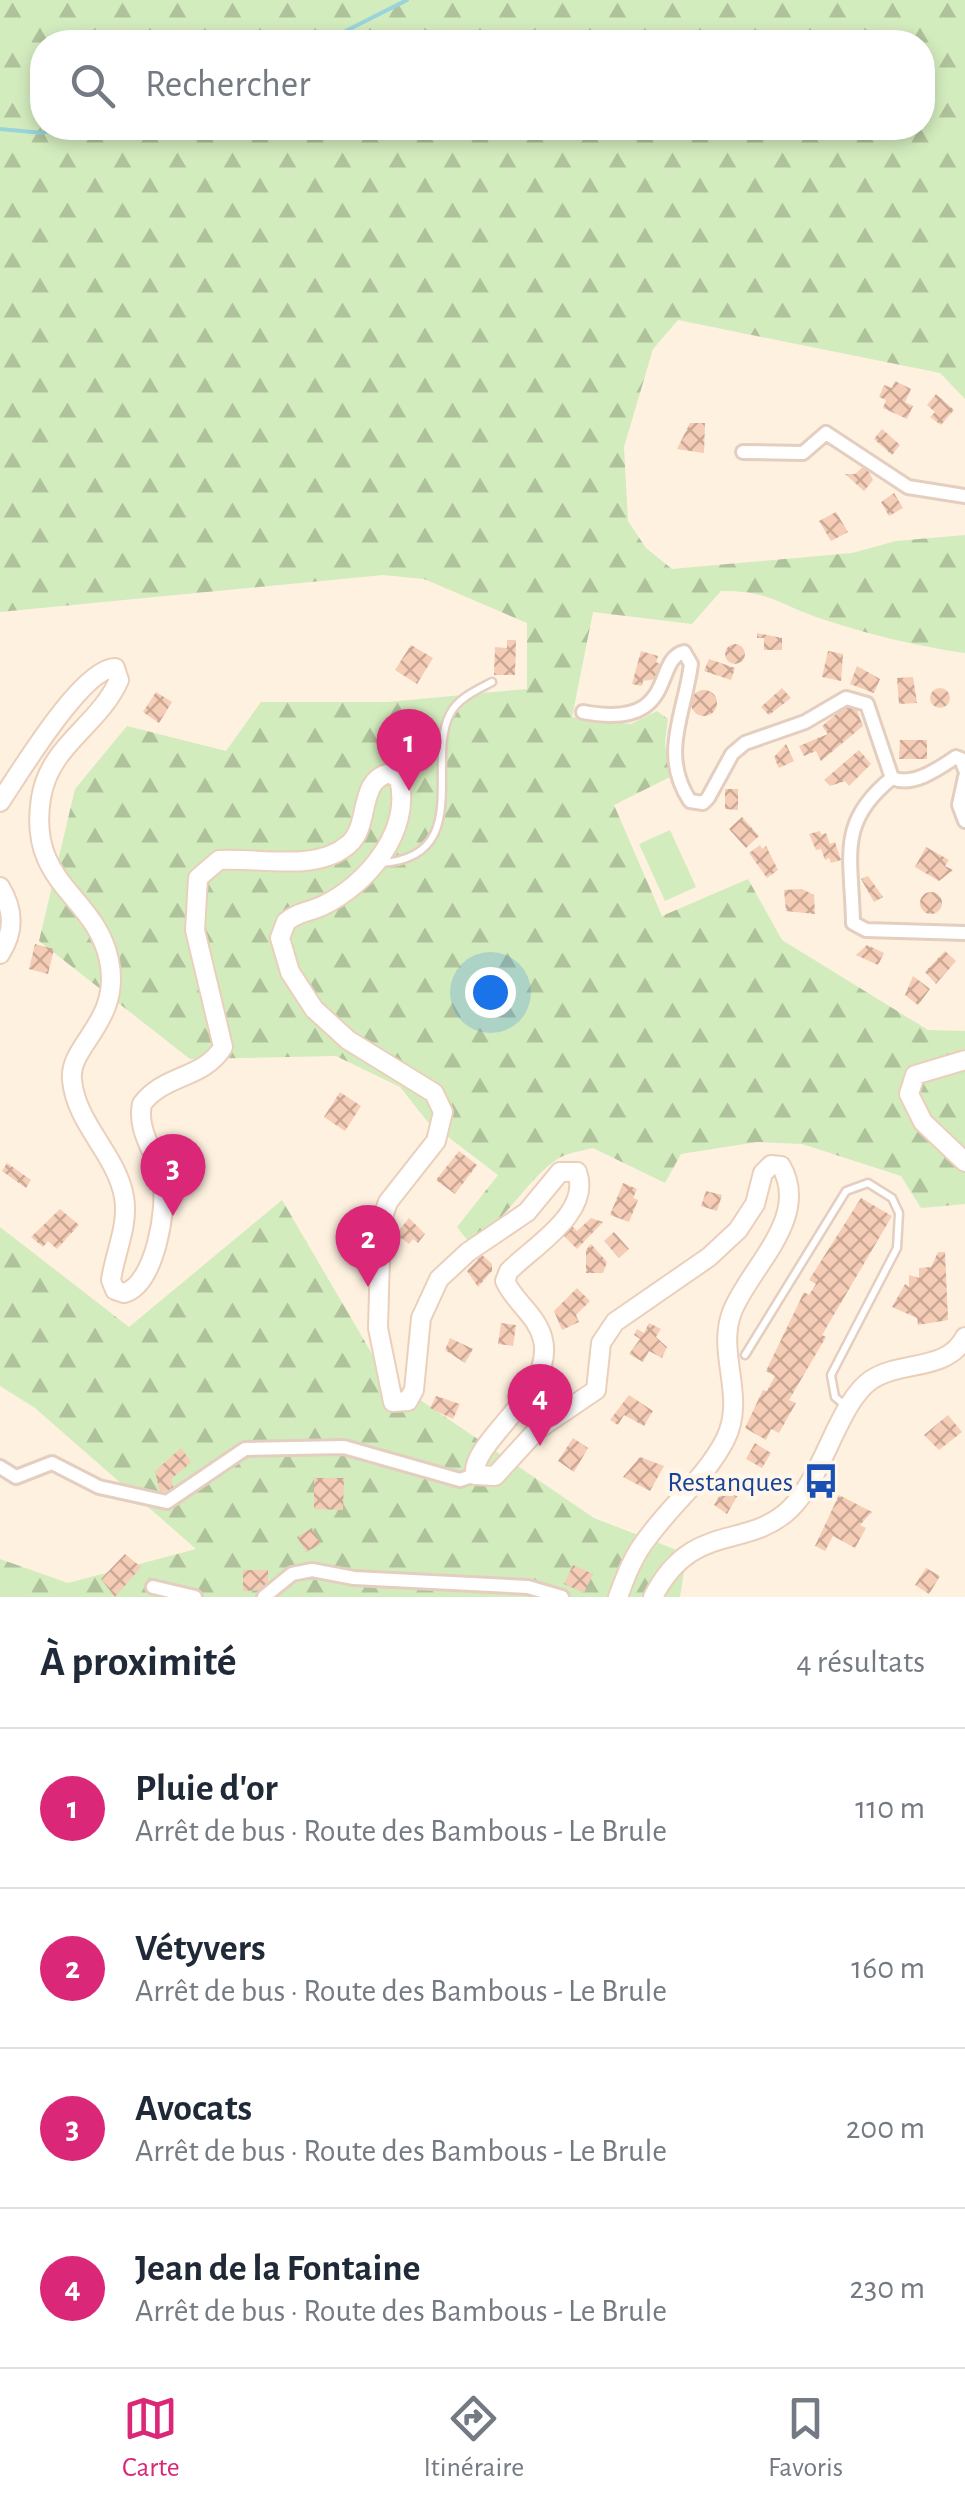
<!DOCTYPE html>
<html lang="fr">
<head>
<meta charset="utf-8">
<style>
	body { margin:0; font-family:"Alegreya Sans",sans-serif; background:#f6f6f7; color:#1f2937 }
	.you { position:absolute; left:490px; top:992px; width:35px; height:35px; margin:-25px; border:8px solid #fff; border-radius:50%; background:#1a73e8; box-shadow:0 0 0 15px #1a73e833 }
	.badge { display:grid; place-items:center; width:65px; height:65px; border-radius:50%; background:#db2777; color:#fff; font-size:32px; font-weight:700 }
	.pin { position:absolute; translate:-50% -82px; filter:drop-shadow(0 2px 5px #0008) }
	.pin::after { content:''; position:absolute; top:52px; width:35px; height:30px; background:inherit; clip-path:polygon(0 0,100% 0,50% 100%) }
	.list { margin:0; padding:0; list-style:none }
	h2 { display:flex; justify-content:space-between; align-items:center; height:130px; margin:0; padding:0 40px; font-size:42px }
	h2 small { font-size:32px; font-weight:400; color:#747a83 }
	.list li { display:grid; grid-template-columns:65px 1fr auto; gap:30px; align-items:center; box-sizing:border-box; height:160px; padding:0 40px; border-top:2px solid #e0e1e3 }
	.list b { display:block; font-size:38px; white-space:nowrap }
	.list p { margin:0; font-size:32px; white-space:nowrap; color:#747a83 }
	.list em { font-size:32px; font-style:normal; color:#747a83 }
	.icon { flex:none; width:55px; height:55px; fill:none; stroke:currentColor; stroke-width:2; stroke-linecap:round; stroke-linejoin:round }
	.map { position:relative; flex:none; width:965px; height:1597px; overflow:hidden }
	.search { position:absolute; background:#fff; box-shadow:0 5px 15px #0003; left:30px; right:30px; top:30px; height:110px; display:flex; align-items:center; gap:25px; box-sizing:border-box; padding:0 35px; border-radius:40px; color:#747a83; font-size:38px }
	.sheet { height:770px; background:#fff }
	nav { display:flex; justify-content:space-around; align-items:center; box-sizing:border-box; height:140px; border-top:2px solid #e0e1e3; background:#fff; font-size:28px; color:#747a83 }
	nav a { display:grid; justify-items:center; gap:5px }
	nav .on { color:#db2777 }
	.map>svg:first-child { display:block }
	.forest { fill:url(#forest-firs); fill-rule:evenodd }
	.pitch { fill:#d3ecbe }
	.lines { fill:none; stroke-linecap:round; stroke-linejoin:round }
	.stream { stroke:#99d4db; stroke-width:4 }
	.building { fill:url(#building-cross-hatch) }
	.service-casing { stroke:#e4cebf; stroke-width:11 }
	.minor-casing { stroke:#e4cebf; stroke-width:18 }
	.secondary-casing { stroke:#eacfbb; stroke-width:22 }
	.service { stroke:#fff; stroke-width:6 }
	.minor { stroke:#fff; stroke-width:12 }
	.secondary { stroke:#fff; stroke-width:18 }
	.labels { text-anchor:middle; stroke-width:10; stroke-linejoin:round; paint-order:stroke }
	.transit-label { font-size:28px; fill:#164399; stroke:#fff5e8; text-anchor:end }
</style>
</head>
<body>
<div class="map">
<svg width="965" height="1597" viewBox="0 0 965 1597">
	<defs>
		<pattern id="forest-firs" width="22" height="20" patternUnits="userSpaceOnUse" patternTransform="scale(2.5)"><rect width="22" height="20" fill="#d3ecbe"/><path d="M5 1l3.5 6h-7zM16 11l3.5 6h-7z" fill="#b0c29c"/></pattern>
		<pattern id="building-cross-hatch" width="8" height="8" patternUnits="userSpaceOnUse" patternTransform="scale(2.5)"><rect width="8" height="8" fill="#f5ccb6"/><path d="M0 0l8 8M0 8l8-8" fill="none" stroke="#cba896"/></pattern>
	</defs>
	<rect width="100%" height="100%" fill="#fef1e0"/>
	<path class="forest" d="M0,0h965v399l-25,-26 -262,-53 -25,29 -29,98 4,74 18,27 26,21 180,-16 44,-12 69,-6v118c-50,-7 -98,-19 -146,-35 -43,-15 -49,-27 -98,-27l-29,33 -99,-12 -21,105 59,7 26,-13 11,8 -3,24 5,34 -56,28 48,111 86,-37 34,61 146,90 37,1v173l-44,4 -20,-32 -99,-32 -45,-2 -76,12 -16,29 -72,-35c-11,3 -28,5 -37,12 -33,23 -49,63 -88,81l-11,-14 41,-52 -71,-54 -27,-34 -64,-31 -146,3 -151,-118 36,-152 52,-63 99,25 35,-49h127l139,-13v-66l-103,-44 -41,-4 -383,37zM42,42h880v86h-880z
		M282,1200l103,176 209,142 93,36 -7,43h-680v-38l68,24 128,-34 -161,-141 -35,-22v-159l129,100z"/>
	<path class="pitch" d="M670,830l26,57 -31,14 -26,-57z"/>
	<g class="lines">
		<path class="stream" d="M324,42l83,-42
			M0,129l43,4 13,-5"/>
	</g>
	<path class="building" d="M895,381l16,8 -6,13 8,4 -6,13 -24,-11 3,-8 -7,-3 5,-12 8,3z
		M936,394l18,16 -13,15 -11,-8 5,-5 -8,-7z
		M690,423h15l-1,30 -27,-4z
		M882,429l18,16 -8,10 -18,-16z
		M865,465l8,15 -9,11 -19,-17h10z
		M894,493l9,15 -14,8 -8,-14z
		M836,512l12,20 -17,9 -12,-20z
		M757,633l25,5v12h-18v-12h-7z
		M507,640h9l-1,35h-21l1,-28 12,1z
		M725 654a10 10 0 1 1 20 0a10 10 0 1 1-20 0Z
		M411,645l22,13 -16,26 -22,-14z
		M641,651l17,5 -2,6 4,2 -4,15 -13,2 -1,5 -10,-2z
		M828,651l15,3 -2,27 -19,-4z
		M709,659l26,9 -4,12 -27,-9z
		M857,666l23,13 -6,14 -24,-9z
		M913,677l4,26 -18,1 -2,-26z
		M930 698a10 10 0 1 1 20 0a10 10 0 1 1-20 0Z
		M782,688l9,10 -22,17 -8,-8z
		M691 703a13 13 0 1 1 26 0a13 13 0 1 1-26 0Z
		M156,692l16,10 -13,21 -16,-11z
		M847,705l9,3 7,18 -42,35 -5,-10 -12,5 -5,-10 29,-12 -6,-8z
		M900,740h27v19h-28z
		M786,744l8,17 -15,7 -5,-11z
		M859,750l12,14 -22,22 -4,-5 -15,5 -6,-6z
		M725,789h13v21l-13,-1z
		M742,817l17,19 -13,12 -17,-19z
		M820,831l1,4 5,-2 4,11 5,-2 6,18 -10,3 -2,-5 -4,2 -4,-11 -5,1 -7,-16z
		M760,845l2,4 4,-3 12,24 -11,8 -18,-25z
		M926,847l23,13 -4,6 8,4 -14,11 -24,-14z
		M868,876l15,21 -9,5 -13,-23z
		M802,889l12,6 1,19 -29,-3 -2,-21z
		M920 903a11 11 0 1 1 22 0a11 11 0 1 1-22 0Z
		M35,944l19,5 -6,25 -19,-5z
		M867,945l17,8 -6,12 -22,-10z
		M945,951l11,10 -20,23 -11,-12z
		M913,976l17,13 -12,16 -13,-10z
		M340,1092l21,14 -16,25 -21,-14z
		M459,1151l18,14 -22,29 -19,-14z
		M7,1163l24,17 -5,8 -24,-17z
		M623,1183l14,6 -4,9 5,2 -9,22 -19,-7z
		M706,1191l16,4 -5,16 -16,-5z
		M861,1198l31,18 -70,119 4,2 -37,63 7,3 -17,30 -8,-4 -5,11 -21,-12 18,-38 4,1 8,-15 -9,-5 38,-79 5,3 7,-11 -7,-4z
		M60,1209l19,16 -22,24 -9,-8 -5,6 -12,-10z
		M409,1218l16,16 -7,9 -5,-4 -4,5 -13,-10z
		M591,1218l12,4 -26,27 -17,-17 9,-9 8,8z
		M614,1232l15,17 -10,9 -15,-17z
		M591,1244l16,18 -4,11h-17v-23z
		M938,1252h7l3,68 -30,5 -1,-7 -25,-11 13,-23 4,3v-12l10,3v-10l12,-1z
		M482,1255l10,9v7l-14,16 -11,-16z
		M577,1288l13,13 -14,14 3,7 -17,8 -8,-19z
		M501,1323l15,2 -3,21 -15,-2z
		M649,1323l12,6 -5,8 11,10 -5,11 -13,-7 -6,11 -14,-8 11,-15 -6,-4 3,-6 7,4z
		M450,1338l23,11 -8,14 -20,-13z
		M629,1395l24,16 -9,15 -20,-11 -6,10 -8,-5z
		M436,1396l24,8 -7,15 -23,-11z
		M948,1415l14,17 -23,18 -15,-15z
		M573,1438l15,10 -14,24 -16,-11z
		M755,1443l16,10 -9,15 -16,-9z
		M181,1448l10,14 -20,17 3,10 -14,3 -5,-21z
		M640,1457l24,9 -14,25 -27,-14z
		M314,1478h30l-1,32 -29,-1z
		M729,1480l13,8 -15,26 -13,-9z
		M839,1495l33,17 -12,13 6,3 -11,20 -22,-12 -8,15 -10,-5z
		M312,1528l9,16 -15,8 -9,-15z
		M125,1554l16,13 -26,30 -14,-18z
		M573,1565l20,9 -9,19 -20,-9z
		M926,1568l14,8 -11,18 -14,-9z
		M243,1570h25v20l-25,1z"/>
	<g class="lines">
		<defs>
			<path id="service" d="M380,863c95,-5 45,-102 70,-149 8,-16 27,-24 42,-32
				M745,1355l101,-164 22,-8 24,15 7,15 -2,35 -66,127 4,22 12,10"/>
			<path id="minor" d="M743,452l60,1 23,-20 82,54 57,9
				M583,712c96,18 69,-52 101,-60l7,12c-6,49 -32,90 -1,137l13,2 5,-5 24,-44 13,-11 60,-21 41,-24 21,6 25,74
				M965,777l-6,28 6,16
				M892,778c-56,45 -40,79 -39,145l13,7 99,3
				M892,778c21,9 46,-9 64,-21l5,2 4,11
				M0,1467l16,10 36,-14 47,24 68,15 78,-53 99,-2 116,33 15,-5
				M153,1587l42,10
				M264,1597l28,-23 20,-4 42,8 174,9 34,10"/>
			<path id="secondary" d="M0,802c19,-28 82,-134 115,-134l4,12c-21,47 -69,64 -78,118 -14,87 54,96 68,162 13,62 -41,85 -37,120 4,44 45,75 52,117 5,28 -9,55 -13,83l4,10 9,3c31,-8 44,-86 38,-113 -5,-26 -26,-48 -20,-76 22,-30 62,-25 81,-57l-28,-117 3,-52 21,-18c39,-3 98,13 130,-16 22,-19 8,-64 41,-71l9,6c13,52 -32,106 -77,127 -13,6 -25,6 -36,16l-6,16 10,34 24,37 34,31 86,53 9,19 -7,29 -48,61 -7,20 -3,106 15,74 15,-1 6,-11 7,-72 18,-39 29,-27 59,-40 33,-40h17c15,40 -43,74 -68,99l-4,10c10,22 33,35 38,59 12,52 -73,102 -68,135l20,1 42,-46 59,-40 5,-47 14,-21 94,-65 29,-27 17,-26 8,-31 8,-8 10,1c30,52 -32,102 -49,146 -16,42 15,85 -7,128 -20,38 -51,62 -76,96 -15,18 -23,39 -31,61
				M0,887c14,23 15,44 0,67
				M965,1060l-50,15 -6,19 14,28 42,40
				M653,1597c39,-77 93,-46 137,-88 34,-33 48,-106 81,-129 30,-20 76,-8 94,-43"/>
		</defs>
		<use href="#service" class="service-casing"/>
		<use href="#minor" class="minor-casing"/>
		<use href="#secondary" class="secondary-casing"/>
		<use href="#service" class="service"/>
		<use href="#minor" class="minor"/>
		<use href="#secondary" class="secondary"/>
	</g>
	<defs>
		<symbol id="bus-bare" viewBox="-9 -9 18 18"><path d="M-5-6H5V4H4V6H2V4H-2V6H-4V4H-5ZM-3.5-4V0h7V-4ZM-3.5 1.2v1.5H-2V1.2ZM2 1.2v1.5H3.5V1.2Z" fill="#1a4fb4" stroke="#fff5e8" stroke-width="2.5" paint-order="stroke"/></symbol>
	</defs>
	<g fill-rule="evenodd">
		<use href="#bus-bare" x="796" y="1456" width="50" height="50"/>
	</g>
	<g class="labels">
		<g class="transit-label">
			<text x="793" y="1491">Restanques</text>
		</g>
	</g>
</svg>
<div class="you"></div>
<div class="pin badge" style="left:409px;top:791px">1</div>
<div class="pin badge" style="left:368px;top:1287px">2</div>
<div class="pin badge" style="left:173px;top:1216px">3</div>
<div class="pin badge" style="left:540px;top:1446px">4</div>
<div class="search"><svg class="icon" aria-label="search" viewBox="0 0 24 24"><circle cx="10" cy="10" r="6"/><path d="M15 15l6 6"/></svg>Rechercher</div>
</div>
<section class="sheet">
<h2>À proximité<small>4 résultats</small></h2>
<ul class="list">
<li><span class="badge">1</span><div><b>Pluie d'or</b><p>Arrêt de bus · Route des Bambous - Le Brule</p></div><em>110 m</em></li>
<li><span class="badge">2</span><div><b>Vétyvers</b><p>Arrêt de bus · Route des Bambous - Le Brule</p></div><em>160 m</em></li>
<li><span class="badge">3</span><div><b>Avocats</b><p>Arrêt de bus · Route des Bambous - Le Brule</p></div><em>200 m</em></li>
<li><span class="badge">4</span><div><b>Jean de la Fontaine</b><p>Arrêt de bus · Route des Bambous - Le Brule</p></div><em>230 m</em></li>
</ul>
</section>
<nav>
<a class="on"><svg class="icon" aria-label="map" viewBox="0 0 24 24"><path d="M3 6l6-2 6 2 6-2v14l-6 2-6-2-6 2zM9 4v14M15 6v14"/></svg>Carte</a>
<a><svg class="icon" aria-label="directions" viewBox="0 0 24 24"><path d="M12 3l9 9-9 9-9-9zM9 14v-3h6M13 9l2 2-2 2"/></svg>Itinéraire</a>
<a><svg class="icon" aria-label="saved" viewBox="0 0 24 24"><path d="M7 4h10v16l-5-4-5 4z"/></svg>Favoris</a>
</nav>
</body>
</html>
